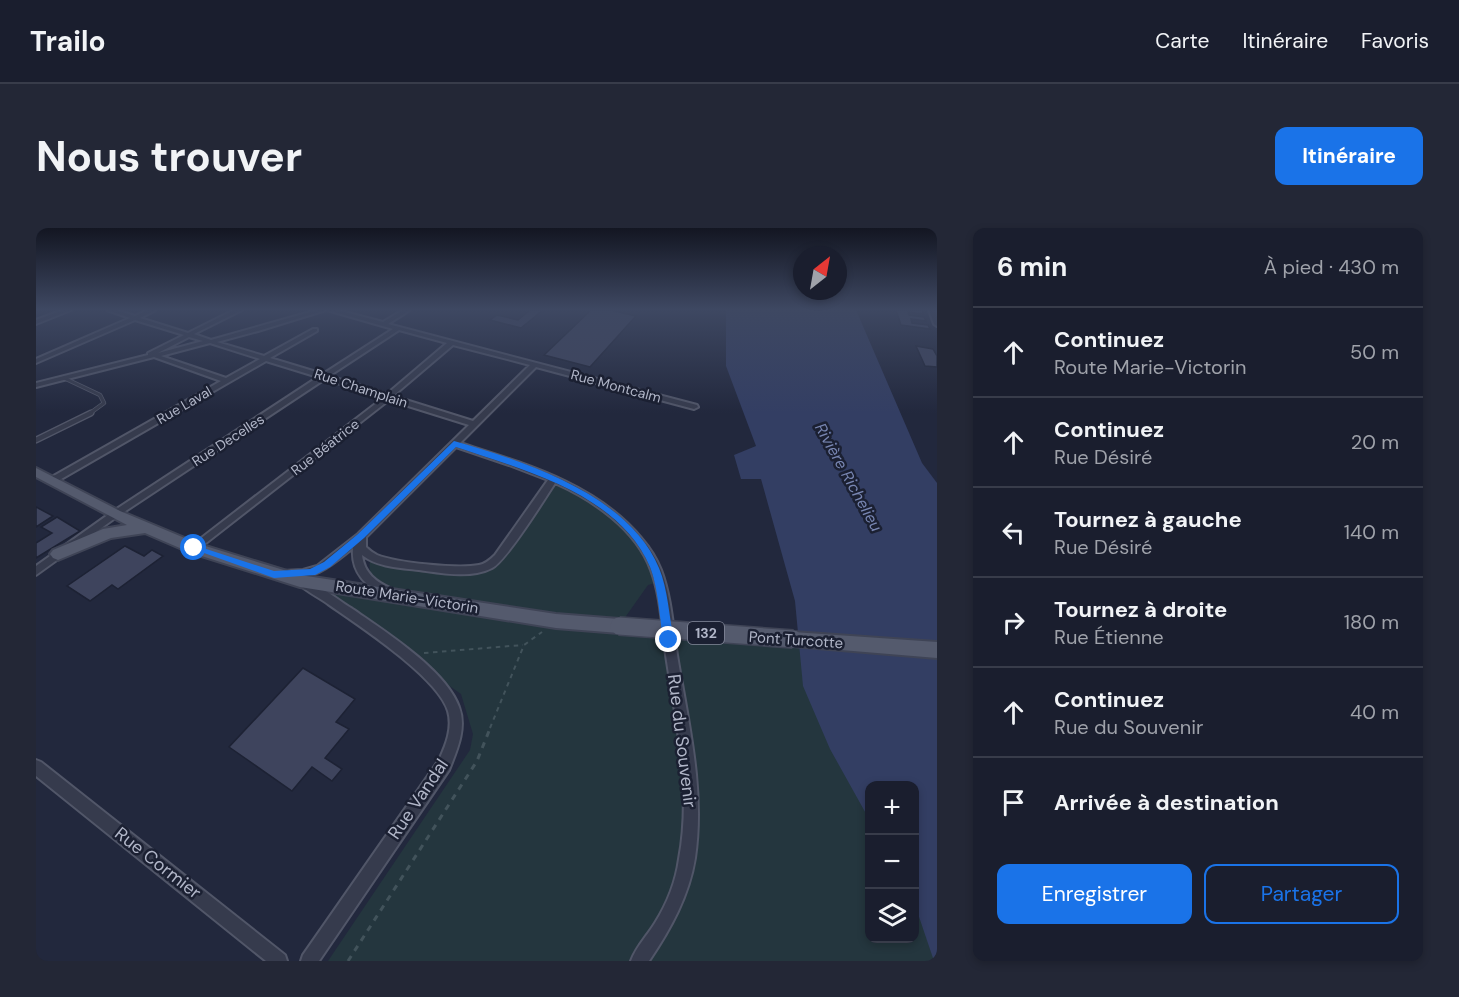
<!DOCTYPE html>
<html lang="fr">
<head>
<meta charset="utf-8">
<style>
	body { margin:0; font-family:"DM Sans",sans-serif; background:#232736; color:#f1f3f6 }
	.controls { position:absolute; right:18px; bottom:18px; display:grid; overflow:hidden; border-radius:12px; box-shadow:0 3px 9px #0003 }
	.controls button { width:54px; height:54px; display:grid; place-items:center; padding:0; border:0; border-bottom:2px solid #383c4a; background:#1a1e2e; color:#f1f3f6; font:30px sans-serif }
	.compass { position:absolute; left:757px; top:18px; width:54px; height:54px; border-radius:50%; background:#1a1e2e; box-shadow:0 3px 9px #0003; rotate:31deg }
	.stop { position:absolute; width:18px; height:18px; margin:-14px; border:4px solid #1a73e8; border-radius:50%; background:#fff }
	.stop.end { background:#1a73e8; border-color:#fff; box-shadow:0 2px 6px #0008 }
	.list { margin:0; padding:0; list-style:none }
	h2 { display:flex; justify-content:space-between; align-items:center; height:78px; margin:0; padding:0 24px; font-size:26px }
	h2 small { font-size:20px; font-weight:400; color:#9fa2aa }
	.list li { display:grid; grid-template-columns:39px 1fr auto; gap:18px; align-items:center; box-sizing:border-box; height:90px; padding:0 24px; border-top:2px solid #383c4a }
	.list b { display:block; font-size:22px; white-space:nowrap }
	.list p { margin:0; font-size:20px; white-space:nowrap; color:#9fa2aa }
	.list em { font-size:20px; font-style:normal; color:#9fa2aa }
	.actions { display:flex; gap:12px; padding:18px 24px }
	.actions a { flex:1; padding:14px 0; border:2px solid #1a73e8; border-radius:12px; text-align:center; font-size:21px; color:#1a73e8 }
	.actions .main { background:#1a73e8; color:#fff }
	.icon { flex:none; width:33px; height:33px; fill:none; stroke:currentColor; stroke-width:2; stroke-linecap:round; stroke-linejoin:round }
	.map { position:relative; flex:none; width:901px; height:733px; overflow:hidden; border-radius:12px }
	header { display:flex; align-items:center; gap:36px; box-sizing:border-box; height:84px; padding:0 30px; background:#1a1e2e; border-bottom:2px solid #383c4a }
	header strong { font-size:28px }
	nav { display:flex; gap:33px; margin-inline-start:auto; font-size:21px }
	.intro { display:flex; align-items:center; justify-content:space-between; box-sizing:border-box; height:144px; padding:0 36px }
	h1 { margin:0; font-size:42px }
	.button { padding:15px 27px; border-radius:12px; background:#1a73e8; color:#fff; font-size:21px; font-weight:700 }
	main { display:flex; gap:36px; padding:0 36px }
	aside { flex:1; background:#1a1e2e; border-radius:12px; box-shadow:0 3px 9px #0003 }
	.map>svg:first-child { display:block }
	.green { fill:#24363e }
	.water { fill:#333e63 }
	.building { fill:#3e445d; stroke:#1d2234; stroke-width:1.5 }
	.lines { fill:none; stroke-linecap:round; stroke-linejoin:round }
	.lane-far1-casing { stroke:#515668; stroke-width:4.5 }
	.lane-casing { stroke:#515668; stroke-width:7 }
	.street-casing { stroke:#515668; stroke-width:4 }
	.primary-casing { stroke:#3f4456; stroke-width:4 }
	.path-far1 { stroke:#42535b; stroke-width:2; stroke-dasharray:4.5 4.5; stroke-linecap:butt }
	.path { stroke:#42535b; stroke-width:3; stroke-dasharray:6 6; stroke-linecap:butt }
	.lane-far1 { stroke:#363b4d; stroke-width:3 }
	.lane { stroke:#363b4d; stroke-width:4.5 }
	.street { fill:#363b4d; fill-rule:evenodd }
	.primary { fill:#545a6d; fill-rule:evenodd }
	.primary-bridge-casing { stroke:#3f4456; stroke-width:20; stroke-linecap:butt }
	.primary-bridge { stroke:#545a6d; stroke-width:17 }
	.route { fill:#1a73e8 }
	.labels { text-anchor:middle; stroke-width:5; stroke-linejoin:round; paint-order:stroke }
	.far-street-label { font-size:14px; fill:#b1b6c8; stroke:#1b2032 }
	.shield { fill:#1b2032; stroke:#84899b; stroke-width:1.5 }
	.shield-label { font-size:14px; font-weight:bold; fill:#b1b6c8 }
	.street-label { font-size:15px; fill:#b1b6c8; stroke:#1b2032 }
	.water-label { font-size:16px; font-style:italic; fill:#7886b2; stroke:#1b2032 }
	.near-street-label { font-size:18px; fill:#b1b6c8; stroke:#1b2032 }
</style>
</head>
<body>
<header>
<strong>Trailo</strong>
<nav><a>Carte</a><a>Itinéraire</a><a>Favoris</a></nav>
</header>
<div class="intro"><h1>Nous trouver</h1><a class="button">Itinéraire</a></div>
<main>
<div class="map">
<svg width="901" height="733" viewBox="0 0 901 733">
	<rect width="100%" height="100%" fill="#22283d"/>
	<path class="green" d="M517,252l21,10 58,41 27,51 -11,3 -29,41 198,23 53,137v152h44l1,-67 22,90h-609l142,-211 3,-16 -12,-40 -161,-113 80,8c-8,-12 -13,-18 -9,-32 36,10 79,14 115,10z"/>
	<path class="water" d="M690,82h130l66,153 15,20v478h-3l-19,-56 -1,-119h-44l-1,33 -39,-70 -27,-63 -8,-85 -34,-122h-20l-7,-24 22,-9 -30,-80z"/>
	<path class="building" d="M494,82h13l-22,18 -31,-8 7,-5 21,5z
		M555,82h19l26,6 -46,51 -46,-12z
		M860,82h26l1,4 -15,-2 1,3 15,2 2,4 -15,-2 1,4 16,2 2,4 -29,-4z
		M880,118l17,3 4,7v11l-12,-1z
		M0,279l17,9 -17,11z
		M21,289l23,14 -44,27v-15l16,-10 -11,-6z
		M89,318l19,10 8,-6 11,6 -45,33 -6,-4 -22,16 -23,-15z
		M267,440l52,31 -19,23 13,7 -24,29 17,11 -10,12 -20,-14 -20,24 -63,-44z"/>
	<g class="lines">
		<defs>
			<path id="lane-far1" d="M28,150l36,17 4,8 -15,11"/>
			<path id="lane" d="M0,212l55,-27"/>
			<path id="street" d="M27,82h8l-35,14v-4z
				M71,82h9l19,6 13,-6h8l-16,8 48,15 46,-23h8l-48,24 17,6 106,-30h9l-68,21 -41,11 47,14 49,-27h4v2l-47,27 53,16 70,-45 -66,-19h10l46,12 20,-12h7l-22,14 309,81 1,2 -4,2 -158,-42 -76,76c65,21 137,41 182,96 7,8 15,21 19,31 10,26 12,57 16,85 11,67 28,134 18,203 -6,38 -25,72 -46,103h-18c5,-14 16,-25 24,-38 12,-19 21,-42 24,-64 13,-68 -3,-137 -13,-204 -4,-27 -5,-59 -15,-85 -15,-41 -58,-70 -96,-87 -11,17 -49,78 -63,85 -21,11 -51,5 -73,2 -18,-2 -42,-3 -57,-15 2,18 14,27 30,34l1,3 -1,3 -4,1c-22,-8 -37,-24 -35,-48 -21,17 -41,35 -70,29l-1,-3 1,-3 20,-1 14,-4 41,-32 111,-109 -80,-25 -192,150h-6l-2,-2 2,-2 192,-148 -58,-19 -207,137 -82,59v-9l76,-54 206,-135 -52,-16 -210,121h-6v-4l171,-97 -67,-24 -118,30v-4l112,-28v-2l36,-18 -49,-15 -99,43v-4l94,-41zM363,102l48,13 -60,51 -58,-18zM153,109l14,4 -45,12zM174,115l50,16 -34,19 -65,-22zM417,117l77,20 -57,56 -80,-25zM420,219l53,18 39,15 -53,75c-5,5 -10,9 -16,10 -21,4 -82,-2 -102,-10 -4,-2 -8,-5 -11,-8v-10z
				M893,82h6l2,6v10l-3,-2z
				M267,351c17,6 32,19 48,29 32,22 95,62 108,99 8,21 -2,43 -10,63l-130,191h-18l2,-6 136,-195c7,-15 14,-32 9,-49 -10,-34 -90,-86 -120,-107 -9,-7 -23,-13 -30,-21z
				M0,532l5,2 244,193 2,6h-21l-230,-185z"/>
			<path id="primary" d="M0,240l84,43 79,33 101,31 256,39 63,5 6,2 3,5 -3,5 -6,2 -63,-5 -256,-41 -111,-35 -44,-19 -34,5 -53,22 -5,-2 -3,-4 3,-4 50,-21 24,-4 -91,-48z
				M757,404l144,10v16l-144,-12 -6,-2 -3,-5 3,-5z"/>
		</defs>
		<use href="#lane-far1" class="lane-far1-casing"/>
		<use href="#lane" class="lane-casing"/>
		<use href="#street" class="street-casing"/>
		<use href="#primary" class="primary-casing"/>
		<path class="path-far1" d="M388,425l99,-8
			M454,500l34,-83 18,-13"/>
		<path class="path" d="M312,733l129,-200 14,-35"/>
		<use href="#lane-far1" class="lane-far1"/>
		<use href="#lane" class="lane"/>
		<use href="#street" class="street"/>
		<use href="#primary" class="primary"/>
		<defs>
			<path id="primary-bridge" d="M583,398l174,13"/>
		</defs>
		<use href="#primary-bridge" class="primary-bridge-casing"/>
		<use href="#primary-bridge" class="primary-bridge"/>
	</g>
	<linearGradient id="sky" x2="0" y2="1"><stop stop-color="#131622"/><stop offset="0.44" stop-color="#3e4862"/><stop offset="1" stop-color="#3e4862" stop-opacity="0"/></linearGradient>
	<rect width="901" height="185" fill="url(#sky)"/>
	<path class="route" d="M418,213c70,20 175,54 205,127 9,21 10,49 15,72l-2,3h-7l-2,-3c-3,-21 -5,-53 -13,-73 -31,-73 -126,-97 -194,-120l-92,91 -34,29 -15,8 -41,3 -84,-30 4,-3 80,26 36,-2 14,-7 34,-28z"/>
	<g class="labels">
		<g class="far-street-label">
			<text transform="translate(580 158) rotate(15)" y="5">Rue Montcalm</text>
			<text transform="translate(325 160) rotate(18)" y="5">Rue Champlain</text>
			<text transform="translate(148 177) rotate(-30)" y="5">Rue Laval</text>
			<text transform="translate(192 212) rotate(-33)" y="5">Rue Decelles</text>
			<text transform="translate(289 219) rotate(-38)" y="5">Rue Béatrice</text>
		</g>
		<rect class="shield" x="652" y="394" width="36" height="22" rx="4.5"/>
		<g class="shield-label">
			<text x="670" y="410">132</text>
		</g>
		<g class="street-label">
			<text transform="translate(371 369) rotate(9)" y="5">Route Marie-Victorin</text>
			<text transform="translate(760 412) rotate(4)" y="5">Pont Turcotte</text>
		</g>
		<g class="water-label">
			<text transform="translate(813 249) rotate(61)" y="6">Rivière Richelieu</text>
		</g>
		<g class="near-street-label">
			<text transform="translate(646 513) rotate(83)" y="6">Rue du Souvenir</text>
			<text transform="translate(382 571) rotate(-56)" y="6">Rue Vandal</text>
			<text transform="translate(122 635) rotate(38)" y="6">Rue Cormier</text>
		</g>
	</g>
</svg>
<div class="controls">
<button>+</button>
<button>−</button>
<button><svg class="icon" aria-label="layers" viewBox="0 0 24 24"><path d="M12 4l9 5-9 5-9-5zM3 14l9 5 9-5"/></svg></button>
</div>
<svg class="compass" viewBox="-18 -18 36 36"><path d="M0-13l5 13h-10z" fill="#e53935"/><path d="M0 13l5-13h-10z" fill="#9fa2aa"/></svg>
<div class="stop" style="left:158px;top:320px"></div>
<div class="stop end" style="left:633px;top:412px"></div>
</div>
<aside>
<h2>6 min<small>À pied · 430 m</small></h2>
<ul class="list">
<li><svg class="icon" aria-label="ahead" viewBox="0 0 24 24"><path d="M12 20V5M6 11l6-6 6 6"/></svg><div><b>Continuez</b><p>Route Marie-Victorin</p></div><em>50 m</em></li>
<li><svg class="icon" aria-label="ahead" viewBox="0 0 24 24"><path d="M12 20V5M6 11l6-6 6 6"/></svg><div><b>Continuez</b><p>Rue Désiré</p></div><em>20 m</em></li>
<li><svg class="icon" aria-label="left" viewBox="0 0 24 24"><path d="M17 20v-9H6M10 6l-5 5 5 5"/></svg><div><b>Tournez à gauche</b><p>Rue Désiré</p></div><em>140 m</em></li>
<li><svg class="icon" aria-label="right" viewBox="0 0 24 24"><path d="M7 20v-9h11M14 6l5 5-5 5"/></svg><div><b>Tournez à droite</b><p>Rue Étienne</p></div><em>180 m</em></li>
<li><svg class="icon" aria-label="ahead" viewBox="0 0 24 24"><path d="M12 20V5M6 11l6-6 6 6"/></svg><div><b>Continuez</b><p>Rue du Souvenir</p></div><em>40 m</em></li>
<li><svg class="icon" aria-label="arrive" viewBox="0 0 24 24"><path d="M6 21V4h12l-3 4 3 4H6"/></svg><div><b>Arrivée à destination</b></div></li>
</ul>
<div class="actions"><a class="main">Enregistrer</a><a>Partager</a></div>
</aside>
</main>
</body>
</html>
